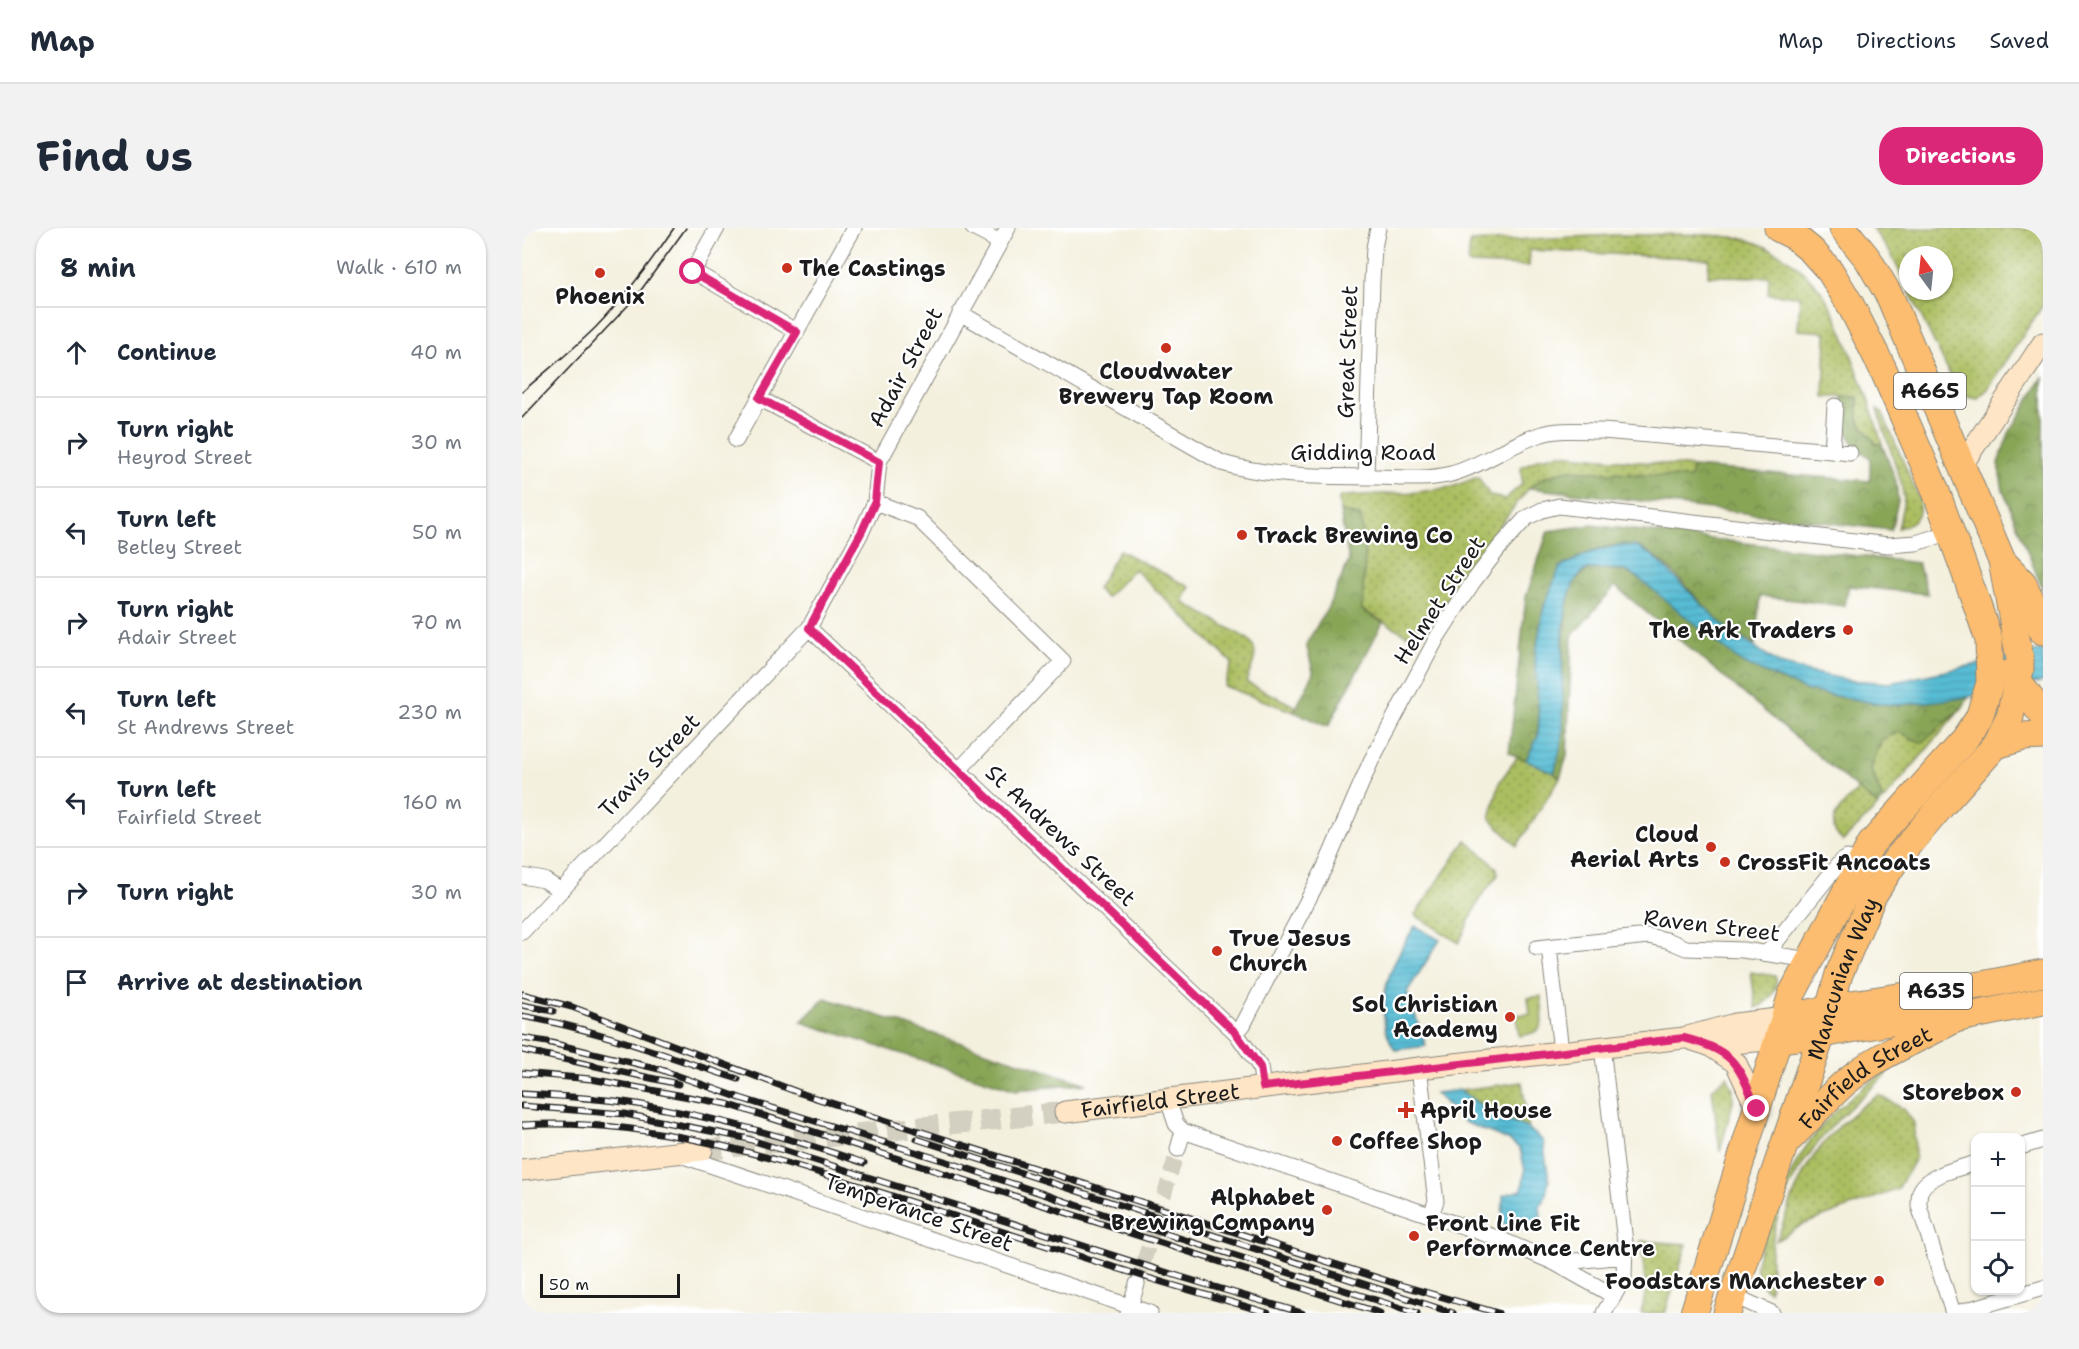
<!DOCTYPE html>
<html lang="en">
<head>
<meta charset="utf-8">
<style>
	body { margin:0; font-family:"Shantell Sans",sans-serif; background:#f2f2f3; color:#1f2937 }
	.controls { position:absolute; right:18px; bottom:18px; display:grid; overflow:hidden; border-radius:12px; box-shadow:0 2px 4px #0004 }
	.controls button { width:54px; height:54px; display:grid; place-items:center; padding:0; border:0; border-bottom:2px solid #e0e1e3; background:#fff; color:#1f2937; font:30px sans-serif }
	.compass { position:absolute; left:1377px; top:18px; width:54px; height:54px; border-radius:50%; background:#fff; box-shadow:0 2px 4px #0004; rotate:345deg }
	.scale { position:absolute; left:18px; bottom:15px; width:140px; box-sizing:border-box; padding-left:6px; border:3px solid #1c1c1c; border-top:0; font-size:16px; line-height:21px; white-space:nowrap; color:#1c1c1c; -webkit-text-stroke:4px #fff; paint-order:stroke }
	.stop { position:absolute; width:18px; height:18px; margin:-14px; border:4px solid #db2777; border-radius:50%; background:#fff }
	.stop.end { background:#db2777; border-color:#fff; box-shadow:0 2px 6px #0008 }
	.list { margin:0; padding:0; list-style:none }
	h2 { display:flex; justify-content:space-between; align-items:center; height:78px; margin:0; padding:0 24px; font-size:26px }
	h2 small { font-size:20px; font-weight:400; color:#747a83 }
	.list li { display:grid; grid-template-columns:39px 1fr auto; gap:18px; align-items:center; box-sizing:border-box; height:90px; padding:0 24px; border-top:2px solid #e0e1e3 }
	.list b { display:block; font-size:22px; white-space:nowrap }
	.list p { margin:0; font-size:20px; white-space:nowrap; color:#747a83 }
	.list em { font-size:20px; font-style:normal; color:#747a83 }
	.icon { flex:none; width:33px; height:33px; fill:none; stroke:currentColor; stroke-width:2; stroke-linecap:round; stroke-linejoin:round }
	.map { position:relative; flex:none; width:1521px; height:1085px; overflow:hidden; border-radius:24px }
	header { display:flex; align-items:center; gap:36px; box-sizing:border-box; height:84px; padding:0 30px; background:#fff; border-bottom:2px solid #e0e1e3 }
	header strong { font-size:28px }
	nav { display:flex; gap:33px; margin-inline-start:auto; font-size:21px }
	.intro { display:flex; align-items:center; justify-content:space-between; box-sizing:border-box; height:144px; padding:0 36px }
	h1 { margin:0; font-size:42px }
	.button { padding:15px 27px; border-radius:24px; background:#db2777; color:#fff; font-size:21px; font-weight:700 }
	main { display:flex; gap:36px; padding:0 36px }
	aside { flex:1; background:#fff; border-radius:24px; box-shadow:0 2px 4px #0004 }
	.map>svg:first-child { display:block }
	.grass { fill:url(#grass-dots); stroke:#646d3e; stroke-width:1.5 }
	.forest { fill:url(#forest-crowns); stroke:#52603a; stroke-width:1.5 }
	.park { fill:#abbe61; stroke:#646d3e; stroke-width:1.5 }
	.water { fill:url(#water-rules); stroke:#396c78; stroke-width:1.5 }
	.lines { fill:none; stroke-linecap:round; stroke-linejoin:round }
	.street-tunnel { stroke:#d4d0c1; stroke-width:15; stroke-dasharray:15 8; stroke-linecap:butt }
	.secondary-tunnel { stroke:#d4d0c1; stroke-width:21; stroke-dasharray:21 10; stroke-linecap:butt }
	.street-casing { stroke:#88867d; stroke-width:17 }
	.secondary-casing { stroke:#88867d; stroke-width:23 }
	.highway-casing { stroke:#88867d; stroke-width:29 }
	.street { stroke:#fff; stroke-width:15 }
	.secondary { stroke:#fee5c5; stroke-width:21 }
	.highway { stroke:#fcbd6f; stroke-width:27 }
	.tram { stroke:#1c1c1c; stroke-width:1.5 }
	.rail-casing { stroke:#1c1c1c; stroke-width:7 }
	.rail { stroke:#fff; stroke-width:4.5; stroke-dasharray:14; stroke-linecap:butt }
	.route { stroke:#db2777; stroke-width:8 }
	.poi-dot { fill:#c8321e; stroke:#fff; stroke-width:2 }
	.labels { text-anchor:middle; stroke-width:4.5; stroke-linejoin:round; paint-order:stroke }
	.shield { fill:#fff; stroke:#606060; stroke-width:1.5 }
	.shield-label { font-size:21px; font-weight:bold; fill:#1c1c1c }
	.poi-label { font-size:22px; font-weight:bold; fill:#1c1c1c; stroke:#fff; text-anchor:start }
	.street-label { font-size:22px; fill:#1c1c1c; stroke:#fff }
</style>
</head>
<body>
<header>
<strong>Map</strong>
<nav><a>Map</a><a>Directions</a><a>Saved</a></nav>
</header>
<div class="intro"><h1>Find us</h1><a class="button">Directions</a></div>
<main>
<aside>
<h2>8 min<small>Walk · 610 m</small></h2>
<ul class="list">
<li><svg class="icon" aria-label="ahead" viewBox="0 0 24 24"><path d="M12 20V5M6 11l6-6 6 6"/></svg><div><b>Continue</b></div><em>40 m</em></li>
<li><svg class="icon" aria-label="right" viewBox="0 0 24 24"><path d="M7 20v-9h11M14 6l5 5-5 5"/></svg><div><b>Turn right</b><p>Heyrod Street</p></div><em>30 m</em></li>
<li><svg class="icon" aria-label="left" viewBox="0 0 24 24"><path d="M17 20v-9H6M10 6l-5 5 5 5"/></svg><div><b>Turn left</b><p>Betley Street</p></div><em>50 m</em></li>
<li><svg class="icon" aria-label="right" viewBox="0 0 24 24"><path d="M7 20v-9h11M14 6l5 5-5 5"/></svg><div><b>Turn right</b><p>Adair Street</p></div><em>70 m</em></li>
<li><svg class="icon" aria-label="left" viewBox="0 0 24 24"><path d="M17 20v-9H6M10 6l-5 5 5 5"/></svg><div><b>Turn left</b><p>St Andrews Street</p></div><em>230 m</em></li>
<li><svg class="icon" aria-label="left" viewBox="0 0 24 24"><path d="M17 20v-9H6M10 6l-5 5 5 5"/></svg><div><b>Turn left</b><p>Fairfield Street</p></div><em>160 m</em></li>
<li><svg class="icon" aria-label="right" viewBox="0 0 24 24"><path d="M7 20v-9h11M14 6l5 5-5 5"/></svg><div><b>Turn right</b></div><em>30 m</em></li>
<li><svg class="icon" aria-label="arrive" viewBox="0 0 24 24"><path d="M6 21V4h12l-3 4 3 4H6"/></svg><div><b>Arrive at destination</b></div></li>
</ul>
</aside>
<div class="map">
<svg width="1521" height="1085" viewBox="0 0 1521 1085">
	<defs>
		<pattern id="grass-dots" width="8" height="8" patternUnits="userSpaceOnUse" patternTransform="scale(1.5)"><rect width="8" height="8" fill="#abbe61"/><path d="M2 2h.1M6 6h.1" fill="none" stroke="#8a9a4f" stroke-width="1.8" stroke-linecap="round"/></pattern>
		<pattern id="forest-crowns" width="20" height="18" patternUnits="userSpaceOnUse" patternTransform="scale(1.5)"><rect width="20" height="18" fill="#88a557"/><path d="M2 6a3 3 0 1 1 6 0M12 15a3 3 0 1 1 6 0" fill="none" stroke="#6e8647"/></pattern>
		<pattern id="water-rules" width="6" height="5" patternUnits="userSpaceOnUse" patternTransform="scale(1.5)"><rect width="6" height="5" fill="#56bcd4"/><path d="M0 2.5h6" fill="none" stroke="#4aa1b5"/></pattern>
	</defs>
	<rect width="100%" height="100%" fill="#fff"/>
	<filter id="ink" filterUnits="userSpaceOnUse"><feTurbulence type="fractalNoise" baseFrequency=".0167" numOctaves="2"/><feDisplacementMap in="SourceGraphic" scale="12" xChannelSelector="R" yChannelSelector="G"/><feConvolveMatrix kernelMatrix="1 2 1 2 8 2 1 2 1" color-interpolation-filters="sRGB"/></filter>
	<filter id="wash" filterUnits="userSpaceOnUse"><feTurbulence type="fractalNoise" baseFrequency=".008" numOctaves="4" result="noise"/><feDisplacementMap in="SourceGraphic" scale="24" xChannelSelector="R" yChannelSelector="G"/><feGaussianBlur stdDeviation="1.35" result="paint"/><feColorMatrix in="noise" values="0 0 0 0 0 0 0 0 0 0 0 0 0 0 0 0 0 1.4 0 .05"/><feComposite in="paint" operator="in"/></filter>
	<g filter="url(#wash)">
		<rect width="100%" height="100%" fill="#f4f0de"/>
		<path class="grass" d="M1350,0h171v77l-55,84 -10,9 -11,-2 -12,-11 -46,-94h35v-36h-36v33l-19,-37z
			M1093,7c39,0 86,-3 124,3 37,7 75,36 92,69 10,18 16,37 23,55 11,27 20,54 28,82l-6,1 -18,-25v-23h-34l2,-65 -28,-2 2,-34 -32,-2 1,-17 -61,-1 1,-17 -179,-9 -1,16 -61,-2 2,-22z
			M1355,181l5,3 37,86c3,18 -4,25 -21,30l6,-28 -3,-18z
			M1038,226l133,13 -2,11 -124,-8 -24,8 -14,10 -32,41 -42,58 -13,22 -9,-4 -20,33 -51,-28 -1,-93 -21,-6 -1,-13 5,-2 74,-4 34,-5 26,-10 12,19 15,3 17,-15 -1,-17 19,-9z
			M597,322l71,37 -7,15 65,37c14,13 3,28 -2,43l51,25 -3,5 -70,-26 8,-23 -98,-94 -28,29 -9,-9z
			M1440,480l-79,93 -12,-33 11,-29 17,-7 23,10z
			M996,528l36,17 6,5 -43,68 -27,-28 10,-37z
			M1336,561l20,17 -35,35c-23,-19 1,-36 15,-52z
			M944,612l31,28 1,7 -18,23 -21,45 -44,-28z
			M1229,744l24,4c6,12 -9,28 -19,32z
			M1363,844l2,3c-48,39 -95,87 -111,148 -2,10 -5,22 -5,32 -1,12 1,25 -2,36 -9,-5 -14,-17 -13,-27 1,-10 7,-21 10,-30 15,-41 26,-72 54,-106 18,-22 41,-40 65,-56z
			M1205,848l6,14v12l-13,50 -8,-63z
			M1000,854l7,47 -40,-18 -29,-21z
			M1357,867l25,14 10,14 1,35 -17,31 -96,36 -26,16c9,-22 21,-59 33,-78 18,-26 43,-52 70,-68z
			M1119,1013l46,3 -22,69h-24l5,-21z"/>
		<path class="forest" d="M1521,149v214l-40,-101 -5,-27 11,-30z
			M1320,169h16v23l18,24h6l14,37 2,20 -7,29 -362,-42 14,-10 24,-8 123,8 3,-11 177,14v-23c-25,-18 -27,-32 -28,-61z
			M818,283l21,6 4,40 -3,53 21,12 -55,105 -34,-15 18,-36 1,-5 -7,-27 21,-35 22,-48z
			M1069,297l327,38 10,31 -79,-8 -5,20 -84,-10 -5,48c-9,-5 -21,-10 -29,-16 -23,-19 -64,-77 -92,-82 -25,-5 -52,10 -74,21l-16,39 -9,50 4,61 -1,19 -12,24 -17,-7 17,-156 22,-66z
			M1072,340l31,3 16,9 167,111 72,13 20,1 69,-8 -7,11 -40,35 -23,-11 -17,7 -11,29 12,33 -5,5 -263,-220 -43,50 -5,120 -7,22 -6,-5c12,-48 5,-99 11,-147 1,-11 1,-23 4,-33 4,-12 13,-21 25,-25z
			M303,770l261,86 -70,6 -215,-68z"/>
		<path class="park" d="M1019,768c2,24 7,37 -22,40l-3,-21 14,-1 -2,-16z"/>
		<path class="water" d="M1097,317l16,1 17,9 75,74 53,35 29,8 40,8 41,3 153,-33v32l-80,16 -63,7 -20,-1 -72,-13 -66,-28 -101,-83c-5,-3 -11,-8 -16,-9 -9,-2 -34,-4 -41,0 -30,20 -20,123 -21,157 0,15 -5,30 -9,45l-28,-13 12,-24 1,-19 -4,-61 9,-50 16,-39 29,-14z
			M893,698l25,14 -33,52 19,54 -31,4c-26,-42 -4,-87 20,-124z
			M938,862l29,21 40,18 14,12 6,39 -4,18 -5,7 2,24c-15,2 -26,0 -40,-5l1,-29 19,-5 3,-20 -5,-21 -12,-9 -44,-18 -29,-29z"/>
	</g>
	<g filter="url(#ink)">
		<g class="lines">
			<path class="street-tunnel" d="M615,1056l41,-135"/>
			<path class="secondary-tunnel" d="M180,922l363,-38"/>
			<defs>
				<path id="street" d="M195,0l-24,43 104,61
					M451,0l27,14
					M438,85l262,150c51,15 103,13 156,14 23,1 51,3 73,-3 31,-8 57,-29 88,-39 21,-7 43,-4 64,-4l229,20 3,-45
					M237,170l120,64
					M214,212l118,-212
					M1310,223l18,2
					M844,249l6,-196 2,-33 4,-20
					M353,274l42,16 146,143 -104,109
					M287,400l427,405 24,34 3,20
					M0,648l22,4 16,10
					M0,704l287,-304 53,-97 13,-29 4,-40 129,-234
					M1027,719l12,104
					M1015,720l111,-12 19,4 19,8 57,2 67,10
					M1246,724l73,-91 6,-3 14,4
					M714,805l7,-8 83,-160 45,-104 67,-125 35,-54 26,-34 27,-30 16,-8 17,-4 329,39 28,-2 35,-11
					M1080,819l23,195 -1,36 -20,35
					M897,840l17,133 -5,14
					M646,872l8,24 7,7 317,108 55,24 59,33
					M1498,919l23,-7
					M656,921l5,-18
					M158,927l470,158
					M1033,1035l69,-7
					M1210,1067l40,18
					M606,1085l9,-29
					M1431,1085l-34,-107c0,-4 0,-10 1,-14 6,-17 40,-24 56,-29
					M1435,1085l86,-25"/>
				<g id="secondary">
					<path d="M1440,237l81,-122"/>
					<path d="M1171,812l16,5 70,-6"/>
					<path d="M1187,817l27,18 21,46"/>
					<path id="s1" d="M543,884l354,-44 265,-30 51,-14 51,-6"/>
					<path d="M0,942l180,-20"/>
				</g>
				<g id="highway">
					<path d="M1481,334l20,21 20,48"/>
					<path d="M1489,445l32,42"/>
					<path d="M1474,517l27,-8 20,-1"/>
					<path d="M1264,790l72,-15 129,-19 56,-11"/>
					<path d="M1257,811l43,-5 91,-16 41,1 89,-18"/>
					<path id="s2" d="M1265,913c23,-21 41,-46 66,-65 31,-24 66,-37 100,-56"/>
					<path d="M1172,1085l98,-319 79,-150 93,-104 15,-22 11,-35 -1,-43 -14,-41 -40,-110 -52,-120 -33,-65 -20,-33 -18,-20 -18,-15 -16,-8"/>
					<path id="s3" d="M1205,1085l95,-279 17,-60 34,-79 22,-34 47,-56 54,-60 14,-28 10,-47v-11l-18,-98 -112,-264 -22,-38 -25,-31"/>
				</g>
			</defs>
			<use href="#street" class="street-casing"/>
			<use href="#secondary" class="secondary-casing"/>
			<use href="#highway" class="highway-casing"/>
			<use href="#street" class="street"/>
			<use href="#secondary" class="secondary"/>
			<use href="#highway" class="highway"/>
			<path class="tram" d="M0,164c25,-22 51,-42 74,-65 29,-30 54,-64 78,-99
				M0,190l114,-121 50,-69"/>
			<defs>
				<path id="rail" d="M0,766l50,13 228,86 597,191 101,29
					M0,777l31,6
					M0,788c74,13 144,40 216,63
					M0,810l25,4 112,27 81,29 208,64 158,53 311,98
					M0,822l156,34
					M0,845l69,6 136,25 653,209
					M0,866c38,2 77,4 115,10 78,13 153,34 227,59
					M0,878l103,8 120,24 436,139 121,36
					M0,897c146,-9 283,44 420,87 67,22 133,43 200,64 42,13 84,24 126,37
					M395,911l536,174"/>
			</defs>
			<use href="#rail" class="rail-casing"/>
			<use href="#rail" class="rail"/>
		</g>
	</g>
	<g class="lines" filter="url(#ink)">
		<path class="route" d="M171,44l104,60 -38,66 120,64 -4,40 -13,29 -53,97 427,405 24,34 3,20 421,-49c51,13 53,25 73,71"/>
	</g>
	<g class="poi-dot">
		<circle cx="265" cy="40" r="6"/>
		<circle cx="78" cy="45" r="6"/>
		<circle cx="644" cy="120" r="6"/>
		<circle cx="720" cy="307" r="6"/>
		<circle cx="1326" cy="402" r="6"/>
		<circle cx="1189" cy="619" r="6"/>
		<circle cx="1203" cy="634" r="6"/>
		<circle cx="695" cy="723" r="6"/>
		<circle cx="988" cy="789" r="6"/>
		<circle cx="1494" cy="864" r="6"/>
		<path d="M881 873h6v6h6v6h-6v6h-6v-6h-6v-6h6z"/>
		<circle cx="815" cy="913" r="6"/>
		<circle cx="805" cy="982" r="6"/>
		<circle cx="892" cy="1008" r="6"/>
		<circle cx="1357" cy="1053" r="6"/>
	</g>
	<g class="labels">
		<g class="shield">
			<rect x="1372" y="145" width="72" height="36" rx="4.5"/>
			<rect x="1378" y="745" width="72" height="36" rx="4.5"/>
		</g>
		<g class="shield-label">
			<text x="1408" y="170">A665</text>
			<text x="1414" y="770">A635</text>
		</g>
		<g class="poi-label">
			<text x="277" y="48">The Castings</text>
			<text x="78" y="76" text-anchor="middle">Phoenix</text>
			<text x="644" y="151" text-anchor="middle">Cloudwater<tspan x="644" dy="25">Brewery Tap Room</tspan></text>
			<text x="732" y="315">Track Brewing Co</text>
			<text x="1314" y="410" text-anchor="end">The Ark Traders</text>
			<text x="1177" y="614" text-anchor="end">Cloud<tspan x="1177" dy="25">Aerial Arts</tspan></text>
			<text x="1215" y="642">CrossFit Ancoats</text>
			<text x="707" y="718">True Jesus<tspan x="707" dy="25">Church</tspan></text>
			<text x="976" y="784" text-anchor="end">Sol Christian<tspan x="976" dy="25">Academy</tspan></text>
			<text x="1482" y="872" text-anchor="end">Storebox</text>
			<text x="898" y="890">April House</text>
			<text x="827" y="921">Coffee Shop</text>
			<text x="793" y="977" text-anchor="end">Alphabet<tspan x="793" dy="25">Brewing Company</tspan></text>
			<text x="904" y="1003">Front Line Fit<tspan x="904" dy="25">Performance Centre</tspan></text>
			<text x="1345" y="1061" text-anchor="end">Foodstars Manchester</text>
		</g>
		<g class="street-label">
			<text transform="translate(825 124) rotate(-88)" y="8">Great Street</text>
			<text transform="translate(383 139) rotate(-62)" y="8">Adair Street</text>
			<text x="841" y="232">Gidding Road</text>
			<text transform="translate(917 372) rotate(-57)" y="8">Helmet Street</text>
			<text transform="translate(127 537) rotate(-46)" y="8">Travis Street</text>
			<text transform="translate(539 607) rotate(43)" y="8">St Andrews Street</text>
			<text transform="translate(1190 697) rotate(7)" y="8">Raven Street</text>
			<text dy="8" stroke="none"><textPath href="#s3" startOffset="354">Mancunian Way</textPath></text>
			<text dy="8" stroke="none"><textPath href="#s2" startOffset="102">Fairfield Street</textPath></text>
			<text dy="8" stroke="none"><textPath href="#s1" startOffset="96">Fairfield Street</textPath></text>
			<text transform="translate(397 984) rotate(19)" y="8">Temperance Street</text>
		</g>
	</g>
</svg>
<div class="controls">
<button>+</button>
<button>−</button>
<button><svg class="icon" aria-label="locate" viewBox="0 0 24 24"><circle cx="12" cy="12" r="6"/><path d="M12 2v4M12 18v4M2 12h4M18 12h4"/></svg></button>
</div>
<svg class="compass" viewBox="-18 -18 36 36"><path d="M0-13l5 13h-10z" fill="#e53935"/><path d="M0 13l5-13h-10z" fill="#747a83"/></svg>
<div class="scale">50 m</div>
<div class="stop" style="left:171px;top:44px"></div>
<div class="stop end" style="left:1235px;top:881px"></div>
</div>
</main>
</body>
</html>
